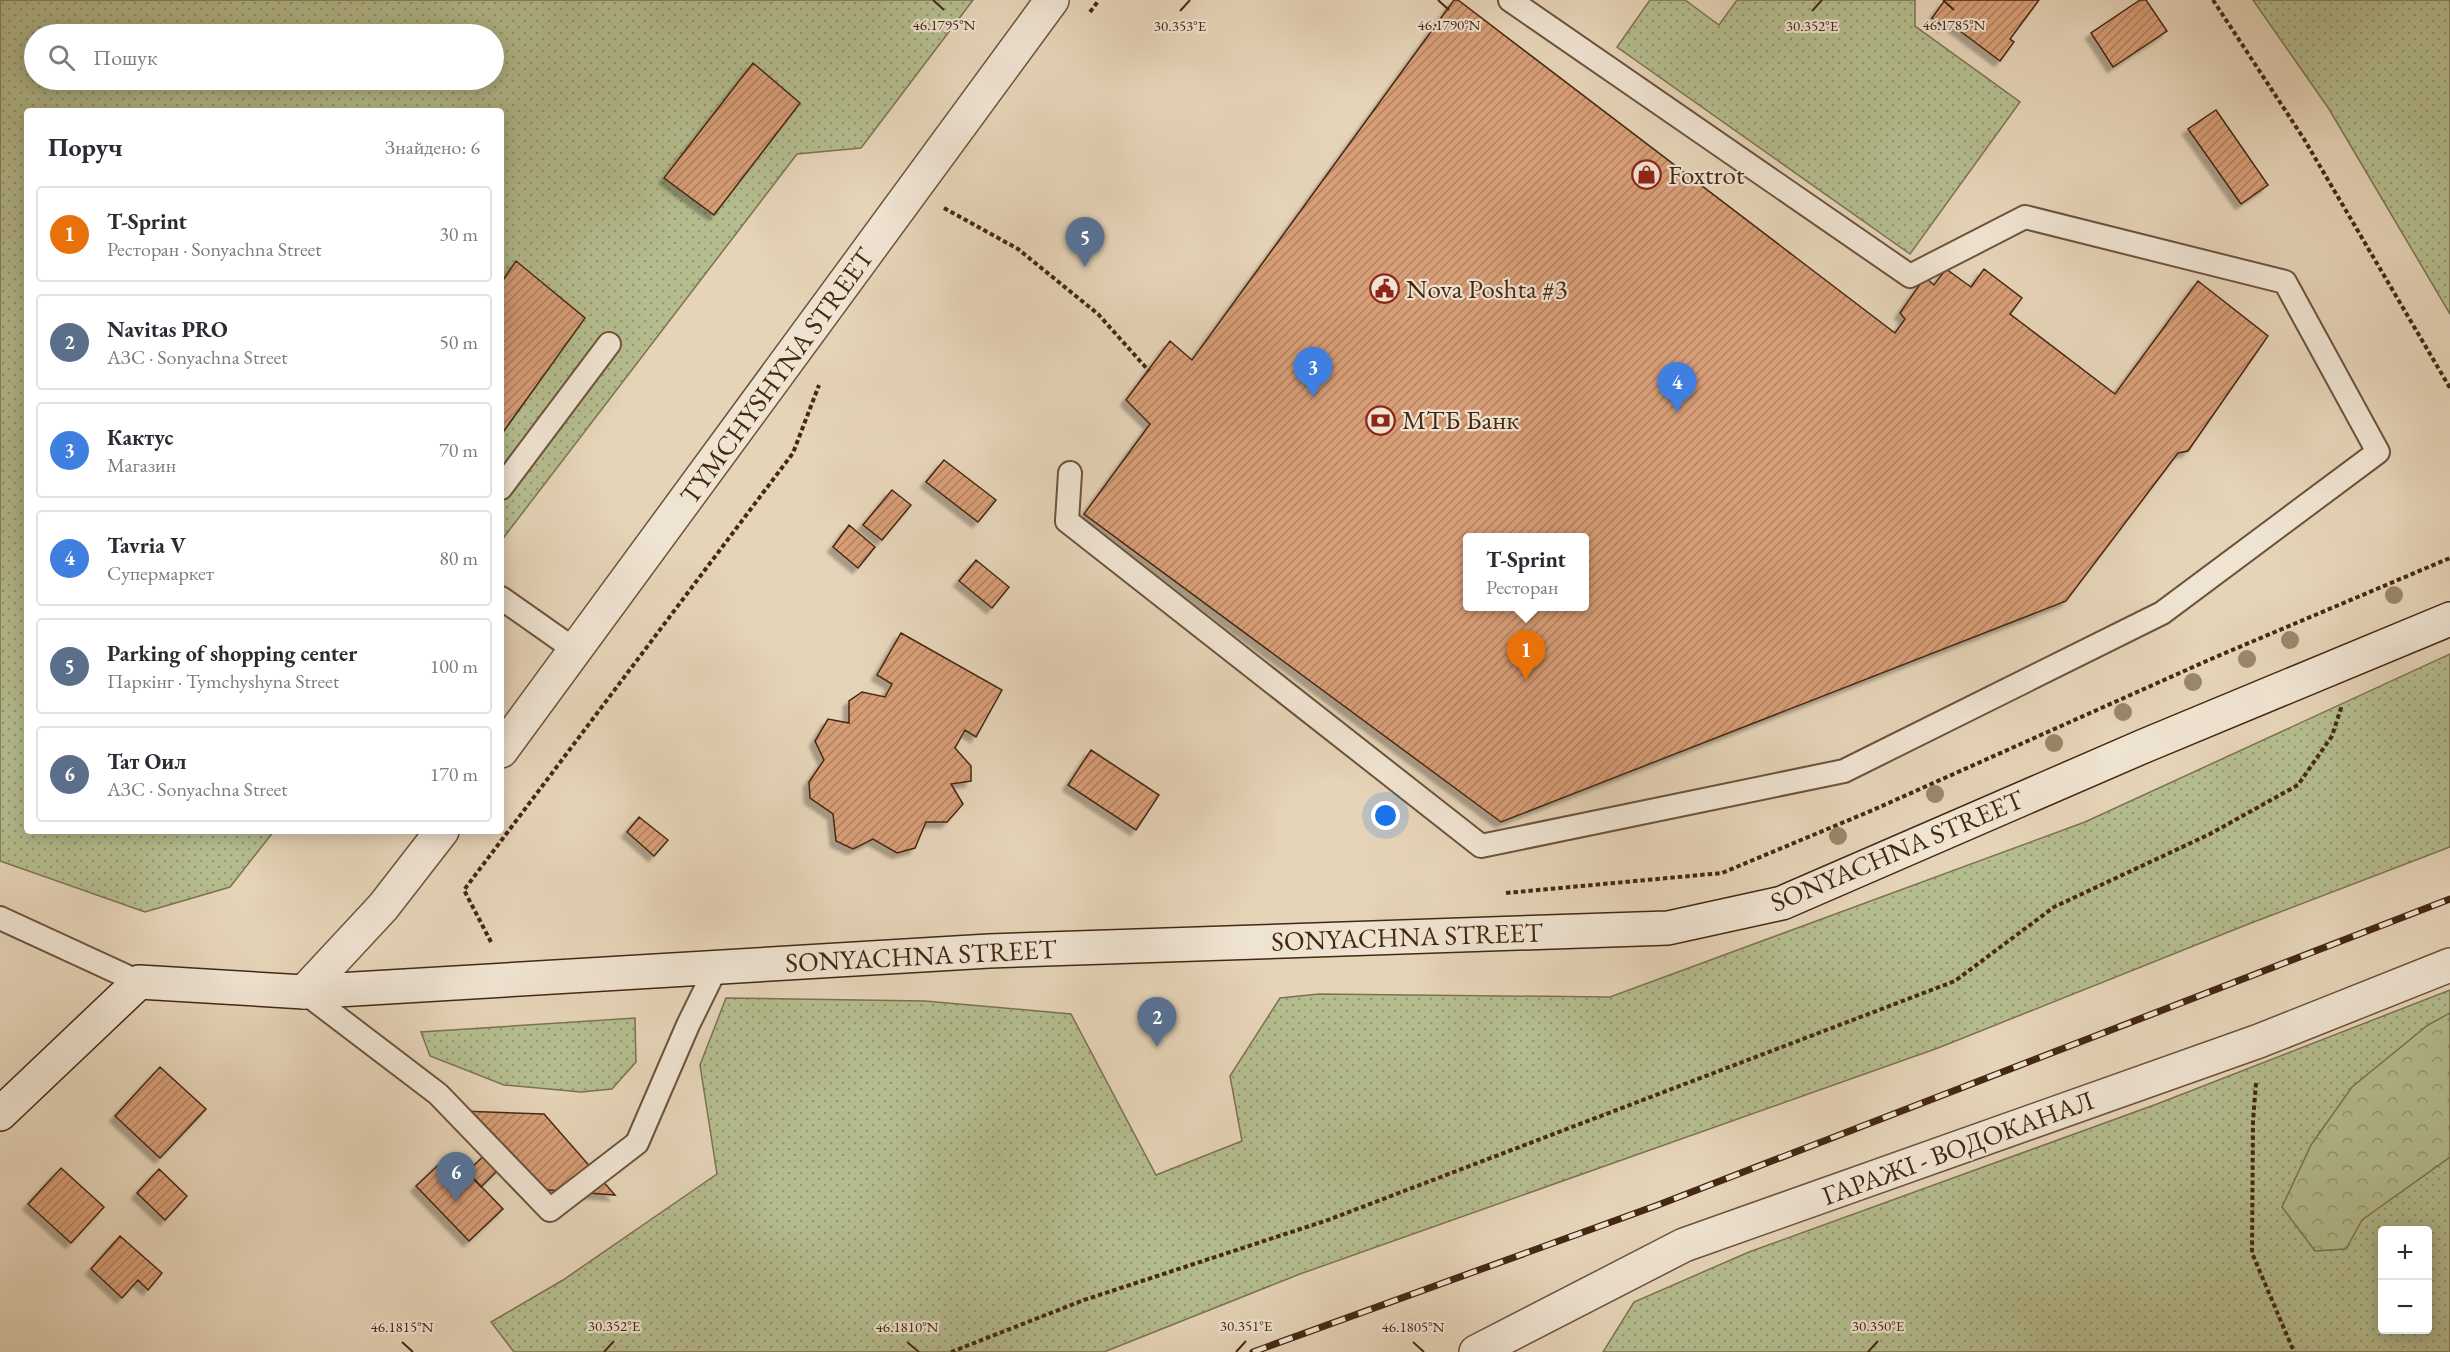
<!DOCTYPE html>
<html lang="uk">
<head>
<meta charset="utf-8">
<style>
	body { margin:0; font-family:"EB Garamond",serif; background:#f2f2f3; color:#2b2b33 }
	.controls { position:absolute; right:18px; bottom:18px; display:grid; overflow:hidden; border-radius:6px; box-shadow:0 3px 15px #0003 }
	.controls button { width:54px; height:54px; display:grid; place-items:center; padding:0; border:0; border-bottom:2px solid #e1e1e2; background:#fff; color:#2b2b33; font:30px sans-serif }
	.you { position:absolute; left:1386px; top:816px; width:21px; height:21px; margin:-15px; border:4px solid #fff; border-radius:50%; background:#1a73e8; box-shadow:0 0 0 9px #1a73e833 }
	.badge { display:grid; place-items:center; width:39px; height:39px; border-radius:50%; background:#8f2418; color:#fff; font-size:20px; font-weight:700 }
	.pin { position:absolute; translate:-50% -50px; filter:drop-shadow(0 2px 3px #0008) }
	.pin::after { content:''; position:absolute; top:32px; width:21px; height:18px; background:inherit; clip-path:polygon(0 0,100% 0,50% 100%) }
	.popup { position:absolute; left:1463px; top:533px; width:126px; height:78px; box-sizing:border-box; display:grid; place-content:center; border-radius:6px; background:#fff; filter:drop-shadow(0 2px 4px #0005); font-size:20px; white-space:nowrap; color:#7c7c81 }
	.popup b { font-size:22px; color:#2b2b33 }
	.popup::after { content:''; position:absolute; left:50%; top:100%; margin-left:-12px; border:12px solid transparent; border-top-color:#fff }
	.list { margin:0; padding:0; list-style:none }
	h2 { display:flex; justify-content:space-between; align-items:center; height:78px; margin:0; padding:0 24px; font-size:26px }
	h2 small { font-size:20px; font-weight:400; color:#7c7c81 }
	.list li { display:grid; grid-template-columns:39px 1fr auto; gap:18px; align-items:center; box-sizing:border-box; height:96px; margin:0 12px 12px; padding:0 12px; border:2px solid #e1e1e2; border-radius:6px }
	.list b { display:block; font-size:22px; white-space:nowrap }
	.list p { margin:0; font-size:20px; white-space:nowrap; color:#7c7c81 }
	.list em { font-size:20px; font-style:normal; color:#7c7c81 }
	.icon { flex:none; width:33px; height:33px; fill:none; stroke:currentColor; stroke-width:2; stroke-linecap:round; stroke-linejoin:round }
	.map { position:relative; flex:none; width:2450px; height:1352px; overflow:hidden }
	.search { position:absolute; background:#fff; box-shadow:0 3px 15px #0003; left:24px; top:24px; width:480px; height:66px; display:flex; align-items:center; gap:15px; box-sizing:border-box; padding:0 21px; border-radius:33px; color:#7c7c81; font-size:22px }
	.panel { position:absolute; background:#fff; box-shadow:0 3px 15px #0003; left:24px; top:108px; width:480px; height:726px; border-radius:6px }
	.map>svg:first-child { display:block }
	.grass { fill:url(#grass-dots); stroke:#7d7250; stroke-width:1.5; fill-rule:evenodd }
	.forest { fill:url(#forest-crowns); stroke:#7d7250; stroke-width:1.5 }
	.building { fill:url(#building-hatch); stroke:#452812; stroke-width:1.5; fill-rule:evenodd; filter:url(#shadow) }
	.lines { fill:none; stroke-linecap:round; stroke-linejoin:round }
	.lane-casing { stroke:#6d533c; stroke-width:26 }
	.street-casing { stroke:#6d533c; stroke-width:36 }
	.secondary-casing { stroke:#452812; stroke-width:36 }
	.path { stroke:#452812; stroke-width:4; stroke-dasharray:4.5 3; stroke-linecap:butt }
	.lane { stroke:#efe3d1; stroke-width:22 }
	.street { stroke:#efe3d1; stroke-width:33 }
	.secondary { stroke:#efe3d1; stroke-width:33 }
	.rail-casing { stroke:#452812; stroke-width:7 }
	.rail { stroke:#efe3d1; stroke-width:4.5; stroke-dasharray:14; stroke-linecap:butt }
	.tree { fill:#9a866a }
	.ticks { fill:none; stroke:#452812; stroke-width:2 }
	.labels { text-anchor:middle; stroke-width:4.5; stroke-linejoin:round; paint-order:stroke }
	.poi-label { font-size:27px; fill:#452812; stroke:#efe3d1; text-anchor:start }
	.street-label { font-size:27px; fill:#452812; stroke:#efe3d1 }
	.ticks-label { font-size:15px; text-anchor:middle; fill:#452812; stroke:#efe3d1; stroke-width:4.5; stroke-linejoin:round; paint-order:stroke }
</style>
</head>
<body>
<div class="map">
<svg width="2450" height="1352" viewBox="0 0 2450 1352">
	<defs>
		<pattern id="grass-dots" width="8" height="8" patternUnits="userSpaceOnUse" patternTransform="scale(1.5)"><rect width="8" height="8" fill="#b5bd8f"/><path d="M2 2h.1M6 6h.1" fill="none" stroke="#959a73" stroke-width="1.8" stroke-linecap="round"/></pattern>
		<pattern id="forest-crowns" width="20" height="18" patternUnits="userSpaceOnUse" patternTransform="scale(1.5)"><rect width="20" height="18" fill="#b5bd8f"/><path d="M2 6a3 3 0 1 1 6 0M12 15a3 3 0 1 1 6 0" fill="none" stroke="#959a73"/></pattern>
		<pattern id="building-hatch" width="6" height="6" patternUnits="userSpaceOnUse" patternTransform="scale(1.5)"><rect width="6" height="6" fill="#d89e78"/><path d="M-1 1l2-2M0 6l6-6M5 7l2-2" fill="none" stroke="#b18161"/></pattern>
		<filter id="shadow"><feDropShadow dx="-5.5" dy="5.5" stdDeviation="1.5" flood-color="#0004"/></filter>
	</defs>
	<rect width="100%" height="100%" fill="#e6d4b8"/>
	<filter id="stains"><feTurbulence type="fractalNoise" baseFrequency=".00333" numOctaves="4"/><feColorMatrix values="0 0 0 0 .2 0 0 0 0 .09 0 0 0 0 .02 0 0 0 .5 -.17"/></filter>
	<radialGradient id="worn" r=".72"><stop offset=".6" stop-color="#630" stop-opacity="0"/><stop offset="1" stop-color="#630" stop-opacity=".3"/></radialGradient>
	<path class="grass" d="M0,0h973l-112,148 -64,6 -296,387v-430h-474v720h247l-44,56 -85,25 -145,-51zM34,34h460v46h-460z
		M1650,0h35l34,25 18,-25h178v26l105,76 -110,152 -293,-207z
		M2253,0h197v314l-121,-205z
		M2450,654v193l-204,78 -308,123 -638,226 -196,78h-590l-23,-30 72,-42 154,-106 -17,-109 26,-67 199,3 146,13 85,161 86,-34 -12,-65 50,-78 39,-4 291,3 475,-175z
		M2450,990v362h-847l31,-50 115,-50 408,-148zM2382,1230h46v100h-46z
		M635,1018l1,44 -24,27 -31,3 -77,-7 -74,-29 -9,-24z"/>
	<path class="forest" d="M2450,1013v144l-88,63 -16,29 -31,2 -33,-44 29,-62 41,-58 76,-62z"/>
	<path class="building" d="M1454,0h4l437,333 10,-14 -5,-6 25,-36 9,8 12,-16 25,18 13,-18 38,29 -12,16 105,80 83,-113 70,55 -80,115 -10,2 -112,148 -565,221 -417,-308 66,-90 -24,-24 44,-59 22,19zM1468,538h117v68h-117z
		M1945,0h94l-29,39 4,3 -14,19 -52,-39 -4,5 -12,-9z
		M2140,0h6l21,31 -54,36 -22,-34z
		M753,63l47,40 -86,112 -50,-37z
		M2216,110l52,75 -27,19 -53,-75z
		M516,261l69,57 -84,117v-152z
		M944,460l52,40 -18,22 -52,-40z
		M892,490l19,15 -29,35 -19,-15z
		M849,525l26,22 -17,21 -25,-21z
		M976,560l33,27 -17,21 -33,-27z
		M901,633l101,57 -26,47 -11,-7 -10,18 16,18v15l-20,3 12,20 -16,18h-21l-11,26 -18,5 -24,-14 -20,10 -17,-8 -3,-27 -23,-16 -1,-16 15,-22 -9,-19 13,-22 21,4v-22l13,-9 23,5 7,-13 -15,-9z
		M1091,750l68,45 -23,35 -68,-45z
		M639,817l29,23 -14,16 -27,-24z
		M160,1067l46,42 -46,49 -45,-42z
		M461,1111l83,3 71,81 -79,-6 -28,-29 -27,27 -14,-15 27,-26z
		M450,1154l53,55 -34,32 -53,-55z
		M61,1168l43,39 -33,36 -43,-39z
		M159,1169l28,27 -22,24 -28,-27z
		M120,1236l42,37 -14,17 -10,-10 -16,18 -31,-29z"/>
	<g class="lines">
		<defs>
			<path id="lane" d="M1070,473l-3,48 414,325 363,-75 318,-158 216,-161 -93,-170 -260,-65 -115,59 -400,-276
				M501,488l108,-144
				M501,598l74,52
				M0,918l139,64
				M304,992l134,102 112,116 87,-67 51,-118 28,-57"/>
			<path id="street" d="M501,751l551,-751
				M304,992l79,-85 59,-76
				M1476,1352l208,-107 575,-204 191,-76"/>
			<path id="secondary" d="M0,1114l139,-132 165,10 685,-41 679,-23 114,-25 362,-157 306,-127"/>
		</defs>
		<use href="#lane" class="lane-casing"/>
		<use href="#street" class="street-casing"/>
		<use href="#secondary" class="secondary-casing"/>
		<path class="path" d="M2213,0l91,139 146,249
			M1090,12l9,-12
			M944,208l74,41 80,65 51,57
			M1506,893l216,-20 151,-63 338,-151 239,-101
			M491,942l-27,-52 329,-437 26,-68
			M2256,1083l-3,38 -1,132 42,99
			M951,1352l133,-52 244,-80 627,-239 99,-74 156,-73 88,-49 34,-49 10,-31"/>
		<use href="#lane" class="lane"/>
		<use href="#street" class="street"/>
		<use href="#secondary" class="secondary"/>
		<defs>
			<path id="rail" d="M1253,1352l405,-147 792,-306"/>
		</defs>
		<use href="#rail" class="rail-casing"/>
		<use href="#rail" class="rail"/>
	</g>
	<g class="tree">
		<circle cx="2394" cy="595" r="9"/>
		<circle cx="2290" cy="640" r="9"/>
		<circle cx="2247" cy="659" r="9"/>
		<circle cx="2193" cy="682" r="9"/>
		<circle cx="2123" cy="712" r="9"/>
		<circle cx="2054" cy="743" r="9"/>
		<circle cx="1935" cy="794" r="9"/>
		<circle cx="1838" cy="836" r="9"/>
	</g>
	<path class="ticks" d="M933,0l11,10M1438,0l11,10M1943,0l11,10M1180,11l10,-11M1812,11l10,-11M402,1342l11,10M907,1342l12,10M1413,1342l11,10M604,1352l10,-11M1236,1352l10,-11M1868,1352l10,-11"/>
	<defs>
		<symbol id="shop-ring" viewBox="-11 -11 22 22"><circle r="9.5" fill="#efe3d1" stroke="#8f2418" stroke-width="1.5"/><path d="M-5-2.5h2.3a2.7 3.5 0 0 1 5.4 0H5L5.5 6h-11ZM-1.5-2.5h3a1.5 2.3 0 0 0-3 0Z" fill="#8f2418"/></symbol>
		<symbol id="civic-ring" viewBox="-11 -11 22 22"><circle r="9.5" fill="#efe3d1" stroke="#8f2418" stroke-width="1.5"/><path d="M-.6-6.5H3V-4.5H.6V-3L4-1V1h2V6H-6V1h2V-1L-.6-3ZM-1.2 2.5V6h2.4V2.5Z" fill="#8f2418"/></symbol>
		<symbol id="bank-ring" viewBox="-11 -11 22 22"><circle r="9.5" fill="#efe3d1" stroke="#8f2418" stroke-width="1.5"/><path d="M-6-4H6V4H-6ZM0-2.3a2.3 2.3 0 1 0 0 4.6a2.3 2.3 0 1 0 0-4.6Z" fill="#8f2418"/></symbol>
	</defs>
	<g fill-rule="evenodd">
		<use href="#shop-ring" x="1630" y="158" width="33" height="33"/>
		<use href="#civic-ring" x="1368" y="272" width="33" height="33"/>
		<use href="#bank-ring" x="1364" y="404" width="33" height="33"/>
	</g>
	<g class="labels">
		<g class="poi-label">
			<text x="1668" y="184">Foxtrot</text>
			<text x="1406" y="298">Nova Poshta #3</text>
			<text x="1402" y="429">МТБ Банк</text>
		</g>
		<g class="street-label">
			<text transform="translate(777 376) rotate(-54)" y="9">TYMCHYSHYNA STREET</text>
			<text transform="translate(1897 851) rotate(-23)" y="9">SONYACHNA STREET</text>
			<text transform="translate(1407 937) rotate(-2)" y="9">SONYACHNA STREET</text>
			<text transform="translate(921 956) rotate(-3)" y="9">SONYACHNA STREET</text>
			<text transform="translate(1958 1148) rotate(-20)" y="9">ГАРАЖІ - ВОДОКАНАЛ</text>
		</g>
	</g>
	<g class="ticks-label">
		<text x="944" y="30">46.1795°N</text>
		<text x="1449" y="30">46.1790°N</text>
		<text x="1954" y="30">46.1785°N</text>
		<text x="1180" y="31">30.353°E</text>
		<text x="1812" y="31">30.352°E</text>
		<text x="614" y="1331">30.352°E</text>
		<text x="1246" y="1331">30.351°E</text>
		<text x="1878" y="1331">30.350°E</text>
		<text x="402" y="1332">46.1815°N</text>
		<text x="907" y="1332">46.1810°N</text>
		<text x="1413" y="1332">46.1805°N</text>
	</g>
	<rect width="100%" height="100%" filter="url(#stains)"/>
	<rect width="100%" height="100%" fill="url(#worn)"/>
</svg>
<div class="controls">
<button>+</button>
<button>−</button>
</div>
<div class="you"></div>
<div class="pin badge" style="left:1526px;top:680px;background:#e8710a">1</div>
<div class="popup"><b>T-Sprint</b>Ресторан</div>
<div class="pin badge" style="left:1157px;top:1047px;background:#5c6f8a">2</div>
<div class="pin badge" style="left:1313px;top:397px;background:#3f7fe0">3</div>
<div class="pin badge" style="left:1677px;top:412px;background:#3f7fe0">4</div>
<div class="pin badge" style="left:1085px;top:267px;background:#5c6f8a">5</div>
<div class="pin badge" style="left:456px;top:1202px;background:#5c6f8a">6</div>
<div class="search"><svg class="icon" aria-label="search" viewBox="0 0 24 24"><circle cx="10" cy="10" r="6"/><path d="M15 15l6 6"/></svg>Пошук</div>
<section class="panel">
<h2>Поруч<small>Знайдено: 6</small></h2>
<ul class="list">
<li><span class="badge" style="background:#e8710a">1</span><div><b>T-Sprint</b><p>Ресторан · Sonyachna Street</p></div><em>30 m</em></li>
<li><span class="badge" style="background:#5c6f8a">2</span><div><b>Navitas PRO</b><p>АЗС · Sonyachna Street</p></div><em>50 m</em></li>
<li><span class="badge" style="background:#3f7fe0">3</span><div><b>Кактус</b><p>Магазин</p></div><em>70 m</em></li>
<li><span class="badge" style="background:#3f7fe0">4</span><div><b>Tavria V</b><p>Супермаркет</p></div><em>80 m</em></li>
<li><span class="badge" style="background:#5c6f8a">5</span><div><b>Parking of shopping center</b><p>Паркінг · Tymchyshyna Street</p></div><em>100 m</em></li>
<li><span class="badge" style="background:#5c6f8a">6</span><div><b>Тат Оил</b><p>АЗС · Sonyachna Street</p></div><em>170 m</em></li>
</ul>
</section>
</div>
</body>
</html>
